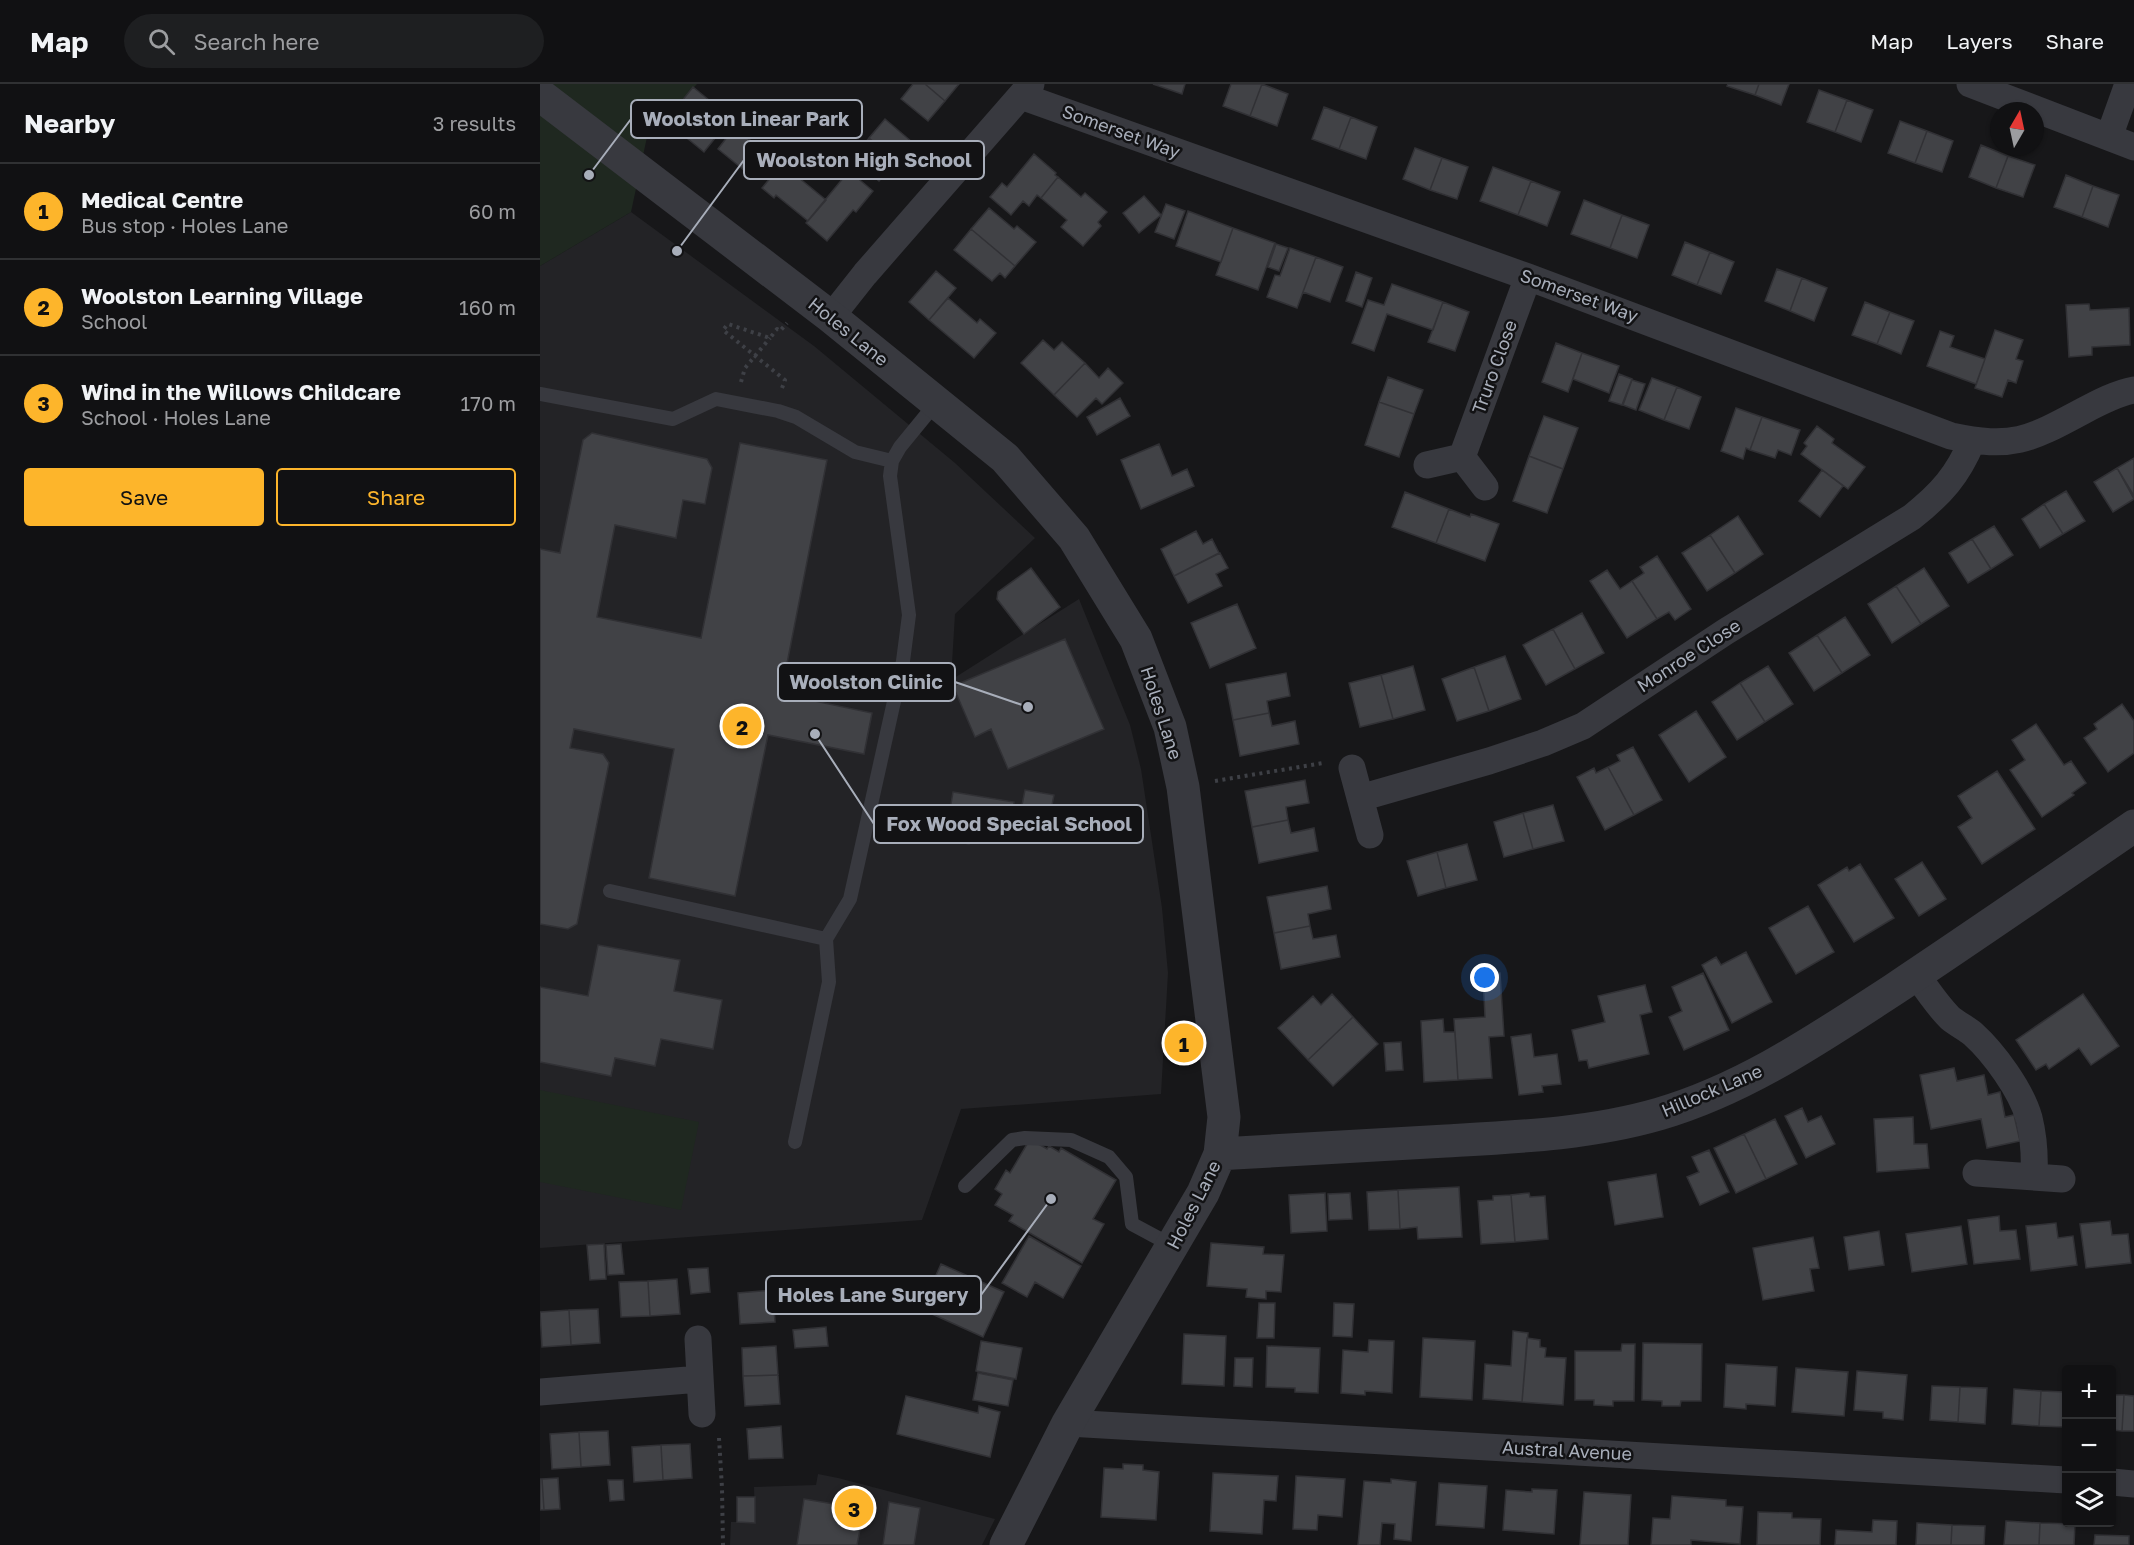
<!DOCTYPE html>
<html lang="en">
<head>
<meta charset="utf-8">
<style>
	body { margin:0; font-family:"Golos Text",sans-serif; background:#1e1f21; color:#f1f3f6 }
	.controls { position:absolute; right:18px; bottom:18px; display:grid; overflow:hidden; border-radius:6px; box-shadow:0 2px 4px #0004 }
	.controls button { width:54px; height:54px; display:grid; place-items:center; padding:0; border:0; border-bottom:2px solid #303133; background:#111113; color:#f1f3f6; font:30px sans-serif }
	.compass { position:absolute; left:1450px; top:18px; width:54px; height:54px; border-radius:50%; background:#111113; box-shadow:0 2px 4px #0004; rotate:9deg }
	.you { position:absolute; left:945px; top:894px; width:21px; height:21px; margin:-15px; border:4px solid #fff; border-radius:50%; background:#1a73e8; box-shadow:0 0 0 9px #1a73e833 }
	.badge { display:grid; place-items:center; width:39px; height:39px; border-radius:50%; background:#fdb52b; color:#111; font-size:20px; font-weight:700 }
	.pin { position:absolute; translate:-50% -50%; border:3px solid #fff; box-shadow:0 2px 6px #0006 }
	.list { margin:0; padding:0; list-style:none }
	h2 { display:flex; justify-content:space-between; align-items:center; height:78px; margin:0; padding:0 24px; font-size:26px }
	h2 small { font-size:20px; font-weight:400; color:#9c9da0 }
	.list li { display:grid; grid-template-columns:39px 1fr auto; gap:18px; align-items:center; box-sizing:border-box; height:96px; padding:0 24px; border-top:2px solid #303133 }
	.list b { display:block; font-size:22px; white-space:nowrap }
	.list p { margin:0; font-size:20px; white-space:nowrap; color:#9c9da0 }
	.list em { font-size:20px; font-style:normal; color:#9c9da0 }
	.actions { display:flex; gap:12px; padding:18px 24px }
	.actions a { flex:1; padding:14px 0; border:2px solid #fdb52b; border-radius:6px; text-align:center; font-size:21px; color:#fdb52b }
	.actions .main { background:#fdb52b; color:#111 }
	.icon { flex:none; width:33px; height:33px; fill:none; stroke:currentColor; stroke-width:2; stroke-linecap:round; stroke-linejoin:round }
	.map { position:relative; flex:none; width:1594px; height:1461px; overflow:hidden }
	header { display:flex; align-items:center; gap:36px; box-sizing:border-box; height:84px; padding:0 30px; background:#111113; border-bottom:2px solid #303133 }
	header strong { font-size:28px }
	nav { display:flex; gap:33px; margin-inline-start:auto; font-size:21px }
	.search { width:420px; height:54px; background:#1e1f21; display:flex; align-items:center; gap:15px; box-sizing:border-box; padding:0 21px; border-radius:33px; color:#9c9da0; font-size:22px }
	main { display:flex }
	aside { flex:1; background:#111113 }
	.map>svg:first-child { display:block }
	.built { fill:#232326 }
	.green { fill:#1f2820 }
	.building { fill:#414246; stroke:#313135; stroke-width:1.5 }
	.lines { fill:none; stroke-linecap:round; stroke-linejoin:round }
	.path { stroke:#3e4046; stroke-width:4; stroke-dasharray:3 4.5; stroke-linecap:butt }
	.service { stroke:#38393f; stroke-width:14 }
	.minor { stroke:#38393f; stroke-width:27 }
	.tertiary { stroke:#38393f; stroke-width:33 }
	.labels { text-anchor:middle; stroke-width:5; stroke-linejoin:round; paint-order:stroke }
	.street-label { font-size:18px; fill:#a8aeba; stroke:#121214 }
	.leader { fill:none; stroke:#a8aeba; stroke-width:2 }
	.callout-dot { fill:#a8aeba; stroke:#121214; stroke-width:2 }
	.callout { fill:#121214; stroke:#a8aeba; stroke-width:2 }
	.callout-label { font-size:20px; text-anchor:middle; font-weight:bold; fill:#a8aeba }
</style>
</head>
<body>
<header>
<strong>Map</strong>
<div class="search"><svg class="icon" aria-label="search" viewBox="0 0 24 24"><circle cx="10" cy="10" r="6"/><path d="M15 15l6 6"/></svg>Search here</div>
<nav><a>Map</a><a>Layers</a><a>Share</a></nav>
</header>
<main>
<aside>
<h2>Nearby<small>3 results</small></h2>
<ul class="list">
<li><span class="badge">1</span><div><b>Medical Centre</b><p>Bus stop · Holes Lane</p></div><em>60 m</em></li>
<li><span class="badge">2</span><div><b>Woolston Learning Village</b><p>School</p></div><em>160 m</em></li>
<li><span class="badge">3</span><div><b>Wind in the Willows Childcare</b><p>School · Holes Lane</p></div><em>170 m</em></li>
</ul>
<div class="actions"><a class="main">Save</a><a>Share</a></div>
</aside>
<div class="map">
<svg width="1594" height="1461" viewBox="0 0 1594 1461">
	<rect width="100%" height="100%" fill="#171719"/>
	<path class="built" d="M91,128l183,134 141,117 80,75 -80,76 -4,66 128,-81 51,126 11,44 21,139 6,65 -7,121 -200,15 -39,111 -382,28v-982z
		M278,1390l20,4 157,41 -13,26h-252l1,-23h24l-1,-35 62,-2z"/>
	<path class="green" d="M0,0h157l-50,53 -16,75 -91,54z
		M0,1006l159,32 -18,88 -141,-28z"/>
	<path class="building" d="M373,0h12l20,17 -17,20 -27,-22z
		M385,0h34l-14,17z
		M613,0h32l-3,10z
		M691,0h31l-12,32 -27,-10z
		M722,0l26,10 -11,32 -27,-10z
		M1188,0h31l-4,11 -28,-9z
		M1219,0h30l-8,21 -26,-10z
		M153,3l38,31 -27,34 -38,-31z
		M1279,6l28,10 -12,32 -28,-10z
		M1307,16l26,10 -12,32 -26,-10z
		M784,23l27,10 -12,32 -27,-10z
		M811,33l26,10 -11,32 -27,-10z
		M345,35l27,23 -16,19 -27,-23z
		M1360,37l27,10 -12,32 -27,-10z
		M194,44l33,25 -17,22 -32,-26z
		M1387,47l26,10 -11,31 -27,-9z
		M329,54l27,23 -17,20 -27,-22z
		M1441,61l27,11 -12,32 -27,-11z
		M875,64l27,10 -12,32 -27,-11z
		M494,70l22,19 -1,2 3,2 -17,21 -4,-3 -8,11 -6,-5 -12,14 -21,-18 12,-14 5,4z
		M1468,72l27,9 -12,32 -27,-9z
		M902,74l26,9 -11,32 -27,-9z
		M242,80l44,36 -18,21 -32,-26 -2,3 -12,-10z
		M953,83l38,14 -13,34 -38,-14z
		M309,87l24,20 -17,21 -3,-2 -26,31 -21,-18z
		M1526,91l27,11 -11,31 -28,-10z
		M518,93l23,20 4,-4 22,19 -9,10 3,4 -18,20 -22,-19 6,-7 -26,-22z
		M991,97l29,11 -13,34 -29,-11z
		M1553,102l26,9 -11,32 -26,-10z
		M604,112l17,19 -22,18 -16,-20z
		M1044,116l38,15 -12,33 -39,-14z
		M626,120l19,7 -11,28 -19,-7z
		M449,124l25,21 3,-3 19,16 -21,24 -44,-37z
		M648,127l45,17 -12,34 -45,-16z
		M1082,131l27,10 -12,33 -27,-10z
		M693,144l42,15 -17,47 -42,-15z
		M431,145l44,37 -10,12 -5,-5 -8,8 -38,-31z
		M1145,158l25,10 -13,33 -25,-10z
		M736,160l12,4 -9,23 -11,-4z
		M750,164l26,9 -19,51 -30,-11 8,-22 5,1z
		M1170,168l24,10 -13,32 -24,-9z
		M776,173l27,10 -13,35 -27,-10z
		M1237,185l25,9 -12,33 -25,-10z
		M396,187l20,17 -27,32 -20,-18z
		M816,188l16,6 -10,29 -16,-6z
		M1262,194l25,10 -13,33 -24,-10z
		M852,200l51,18 -10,28 -46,-16 -13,37 -22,-8 16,-43 16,5z
		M408,214l29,25 3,-4 16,14 -22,25 -45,-38z
		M903,218l26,10 -14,39 -27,-9z
		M1325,218l25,10 -13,32 -25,-9z
		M1549,220l1,6 39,-2 1,37 -38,2v8l-23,2 -3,-52z
		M1350,228l24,9 -13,33 -24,-10z
		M1455,246l28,10 -7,19 7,2 -7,22 -8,-3 -6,17 -27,-9z
		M1400,247l14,5 -4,11 35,12 -9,25 -49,-18z
		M503,256l11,10 8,-8 23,21 -31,32 -33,-32z
		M1016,259l26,10 -14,39 -26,-10z
		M1042,269l37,13 -10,27 -36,-14z
		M545,279l14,15 9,-10 15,15 -21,21 -6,-6 -19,19 -23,-22z
		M1079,290l13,5 -10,26 -13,-4z
		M848,293l35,13 -9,24 -35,-12z
		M1112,294l25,9 -13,33 -25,-10z
		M1092,296l13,4 -9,26 -13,-5z
		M1137,303l24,10 -12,32 -25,-9z
		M580,314l10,18 -33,19 -10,-18z
		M839,318l35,12 -15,43 -34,-12z
		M1196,324l26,9 -12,33 -4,-2 -3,11 -22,-8z
		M1004,332l34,12 -15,41 -34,-13z
		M1222,333l38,13 -9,25 -13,-5 -3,8 -25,-8z
		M1277,342l17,13 -2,4 33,24 -17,22 -47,-35 6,-8 -3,-3z
		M52,349l115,26 5,9 -7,36 -22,-4 -7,38 -61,-13 -18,92 104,21 39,-195 87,17 -46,234 91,19 -8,41 -96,-19 -33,161 -86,-18 25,-129 -100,-20 -4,19 33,6 6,9 -32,161 -9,5 -28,-5v-375l20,4 23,-113z
		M619,360l13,32 15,-7 7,17 -53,23 -20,-49z
		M989,372l34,13 -16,44 -34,-12z
		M1594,374v38l-17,-28z
		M1577,384l17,31 -21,13 -19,-30z
		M1282,386l21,16 -23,31 -21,-16z
		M1526,407l19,30 -22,13 -19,-30z
		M865,408l44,17 -13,34 -44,-16z
		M1504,420l19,30 -23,14 -18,-29z
		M909,425l21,8 1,-3 28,10 -14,37 -49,-18z
		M1198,432l25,38 -28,19 -25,-38z
		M1454,442l19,29 -22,14 -19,-30z
		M656,447l7,13 9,-5 7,14 -45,23 -13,-27z
		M1170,451l25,38 -28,18 -25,-38z
		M1432,455l19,30 -23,14 -19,-30z
		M680,469l8,15 -12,6 6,12 -34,17 -14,-27z
		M1117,472l34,53 -16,11 -6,-8 -12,7 -25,-38 12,-8 -4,-6z
		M491,484l29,39 -36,27 -27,-35 1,-7z
		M1384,484l25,38 -28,18 -25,-38z
		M1067,486l13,19 12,-8 25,38 -30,19 -37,-57z
		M1356,502l25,38 -29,19 -24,-39z
		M697,520l19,44 -46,20 -19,-45z
		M1042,529l22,40 -29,16 -22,-40z
		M1305,533l25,38 -28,18 -25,-38z
		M1013,545l22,40 -29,16 -23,-40z
		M1277,551l25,38 -28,18 -25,-38z
		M525,555l39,90 -96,40 -17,-40 -16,8 -22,-51z
		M965,572l16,43 -32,12 -15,-44z
		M873,582l12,44 -32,9 -12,-44z
		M1228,582l25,38 -28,18 -25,-39z
		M934,583l15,44 -32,10 -15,-42z
		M746,589l4,23 -23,5 2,12 -36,7 -7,-36z
		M841,591l12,44 -33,8 -11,-44z
		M1200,599l25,39 -28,18 -25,-38z
		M1582,620l12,17v32l-26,19 -24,-34 13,-9 -3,-5z
		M1156,627l30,46 -37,25 -30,-47z
		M729,629l3,13 23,-5 4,23 -59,12 -7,-36z
		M1496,640l28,41 7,-4 15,22 -14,10 2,2 -32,22 -32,-47 15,-10 -13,-20z
		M1093,663l29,53 -28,15 -26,-48 12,-6 -3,-6z
		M1068,683l26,48 -29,15 -28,-53 17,-9 2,5z
		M1457,687l38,58 -53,35 -24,-37 14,-9 -14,-22z
		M765,696l4,23 -23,4 2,13 -36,7 -7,-36z
		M485,706l29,5 -3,15 -29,-5z
		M413,708l61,10 -6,38 -38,-6 -1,10 -24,-4z
		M1013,721l11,36 -31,8 -10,-36z
		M983,729l10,36 -29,8 -10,-35z
		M748,736l3,13 23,-5 4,23 -59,12 -7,-36z
		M927,760l10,36 -31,8 -9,-36z
		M897,768l9,36 -28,8 -11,-35z
		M1382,778l24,37 -27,17 -24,-37z
		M1320,780l34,54 -40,24 -36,-57 29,-18 2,4z
		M787,802l4,23 -23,5 2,12 -36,7 -7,-36z
		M1268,822l26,46 -38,22 -27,-46z
		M770,842l3,13 23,-4 4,22 -59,12 -7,-36z
		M58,861l82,15 -6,31 48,9 -9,49 -52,-10 -6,27 -40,-8 -4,18 -71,-14v-75l48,9z
		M1206,868l26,50 -40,21 -30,-58 14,-8 5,8z
		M960,889l4,63 -15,1 3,41 -34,2 -4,-61 31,-2 -2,-42z
		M1163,889l26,57 -45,20 -15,-33 13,-6 -10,-24z
		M1105,901l7,27 -12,3 9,39 -60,14 -2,-8 -8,1 -7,-31 33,-8 -7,-26z
		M792,910l21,23 -45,43 -30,-32 35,-32 8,9z
		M1543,910l36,52 -28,19 -12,-17 -30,21 -3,-5 -10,6 -20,-30z
		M813,933l25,27 -45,42 -25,-26z
		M903,935l1,13h11l3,48 -34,2 -3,-61z
		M991,950l3,23 23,-3 4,30 -19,2 1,6 -24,3 -8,-58z
		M861,958l2,28 -17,1 -2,-28z
		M1414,984l3,13 27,-6 4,20 12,-3 5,25 9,-2 6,26 -33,7 -6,-29 -50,10 -11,-54z
		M1262,1024l6,14 13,-6 14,28 -29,14 -21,-42z
		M1373,1033l1,27h13l2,24 -52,4 -3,-53z
		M1235,1035l22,45 -31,15 -22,-45z
		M1204,1050l22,45 -30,14 -22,-45z
		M490,1055l17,10 2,-3 10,6 2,-4 55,32 -23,39 11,5 -22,39 -73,-42 4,-6 -18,-10 7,-11 -7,-5 11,-19 4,3z
		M1169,1066l20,42 -29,13 -13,-28 12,-5 -7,-15z
		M1116,1090l7,43 -48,8 -7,-43z
		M919,1103l3,50 -44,2 -1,-12 -17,2 -2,-39z
		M858,1106l2,39 -31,1 -2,-38z
		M785,1109l2,38 -36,2 -2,-38z
		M810,1109l2,26 -23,1 -1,-26z
		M989,1109l1,4 15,-1 3,43 -33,3 -4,-47z
		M971,1111l4,47 -34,2 -3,-43 15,-1v-4z
		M1459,1132l1,15 16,-1 4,29 -46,5 -6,-44z
		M1570,1137l2,14 16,-1 3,29 -45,5 -6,-44z
		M1516,1139l2,15 15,-2 4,29 -46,6 -5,-45z
		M1421,1142l6,38 -55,8 -6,-38z
		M1339,1147l5,34 -35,5 -5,-33z
		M489,1152l52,30 -18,32 -28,-16 -8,15 -25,-14z
		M1273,1153l6,31 -9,1 4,22 -51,9 -10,-52z
		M671,1159l53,4 -1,7 21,1 -3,37 -15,-1v8l-20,-2 1,-8 -40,-3z
		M64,1160l2,35 -16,1 -3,-35z
		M81,1160l3,30 -16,1 -2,-30z
		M401,1180l63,28 -21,45 -62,-28z
		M168,1184l2,24 -19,2 -3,-25z
		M137,1195l3,35 -30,2 -2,-35z
		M108,1197l2,35 -29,1 -2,-35z
		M233,1206l2,32 -35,2 -2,-31z
		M719,1219h16l-1,35h-17z
		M794,1219l20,1 -2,33 -19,-1z
		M58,1225l2,34 -29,2 -2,-35z
		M29,1226l2,35 -29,2 -2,-35z
		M286,1243l2,19 -33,2 -2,-18z
		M973,1247l15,2 -6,69 -39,-3 2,-35 26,2z
		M644,1250l42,2 -2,50 -42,-2z
		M883,1254l52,3 -3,59 -52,-3z
		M987,1254l13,2v7l6,1 -1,9 21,1 -3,47 -41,-3z
		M829,1256l25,1 -2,52 -27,-2v4l-24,-2 2,-43 25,2z
		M441,1257l41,7 -6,31 -40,-8z
		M1103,1259l59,1 -1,57h-20l-1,5h-18v-5l-20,-1z
		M1082,1260h13l-1,57h-21v5l-19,-1v-5h-19v-49h46z
		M236,1262l2,29 -35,1 -1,-28z
		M727,1262l53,2 -2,45 -23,-1v-4l-29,-1z
		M695,1274h18l-1,29 -18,-1z
		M1186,1280l51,3 -2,39 -29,-2v5l-22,-2z
		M1256,1284l52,4 -4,44 -52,-4z
		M1317,1287l50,4 -4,45 -20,-2v-6l-29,-2z
		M438,1289l35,7 -5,26 -35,-6z
		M238,1291l2,29 -35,2 -2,-30z
		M1392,1302l28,1 -2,35 -28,-2z
		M1420,1303l27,1 -2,36 -27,-2z
		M1474,1305l27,2 -2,35 -27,-2z
		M1501,1307l25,1v35l-27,-1z
		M1572,1311h12l-2,36 -10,-1z
		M1584,1311l10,1v35h-12z
		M366,1312l72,17 1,-7 21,6 -10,45 -93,-23z
		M241,1342l2,32 -34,1 -2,-30z
		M68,1347l2,34 -29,2 -2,-35z
		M39,1348l2,35 -29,2 -2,-35z
		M150,1360l2,34 -29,2 -2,-35z
		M121,1361l2,35 -29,2 -2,-35z
		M583,1380l20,1v5l16,2 -3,48 -55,-3 3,-49 19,1z
		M673,1389l65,3 -2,25 -12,-1 -2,34 -52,-3z
		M756,1392l49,3 -3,38 -24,-2 -1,15 -24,-1z
		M18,1394l2,31 -16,1 -2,-31z
		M0,1395h2l2,31h-4z
		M851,1395l25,3 -5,59 -17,-2 1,-15 -13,-1 -2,22h-22l6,-64 27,2z
		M68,1396h15l1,20 -14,1z
		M899,1399l48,3 -3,42 -48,-3z
		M992,1405l25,1 -3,44 -51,-4 3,-40 26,2z
		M1044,1408l47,3 -3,50h-48z
		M1132,1412l54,4v6l17,1 -3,37 -49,-4v5h-40l2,-27 17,1z
		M197,1413h18v26l-18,-1z
		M264,1415l60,10 -7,36h-60z
		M349,1418l31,6 -6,37h-31z
		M1218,1428l34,1v5l29,1 -1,26h-63z
		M1333,1436l24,1 -1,24h-61l1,-15 36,2z
		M1466,1437l34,2 -1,22h-35z
		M1377,1439l35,2 -1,20h-35z
		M1500,1439l35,1 -1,21h-35z
		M1412,1441l33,1 -1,19h-33z
		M1555,1451l34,1v9h-35z"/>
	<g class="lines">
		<path class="path" d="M201,298l4,-14 25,-30
			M242,304l3,-8 -62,-50 5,-6 42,14 7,-9 3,2 7,-8
			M675,697l108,-18
			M179,1354l3,50 1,57"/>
		<path class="service" d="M0,310l133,25 43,-20 62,12 18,6 59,35 37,9
			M70,807l216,48
			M255,1058l34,-160 -3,-43 24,-40 53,-238 6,-46 -19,-139 2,-15 8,-14 36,-44
			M425,1102l47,-46 13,-2 46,2 38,17 17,20 6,47 41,22"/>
		<path class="minor" d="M1430,0l164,63
			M481,12l507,181 423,159c62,13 78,4 132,-25 15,-8 34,-18 51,-21
			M1569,53l19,-53
			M291,233l34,-43 166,-190
			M922,373l66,-180
			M887,381l35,-8 23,30
			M812,684l18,67
			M820,714l129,-37 54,-18 40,-17 142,-94 187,-115c29,-23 46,-42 60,-76
			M1376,890c11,16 21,31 34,44 7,6 16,10 23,16 21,19 48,56 56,84 5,20 6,39 5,59
			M1436,1089l86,6
			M158,1255l4,75
			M0,1308l160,-13
			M528,1339l998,57
			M1572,1398l22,2"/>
		<path class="tertiary" d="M0,11l291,222 174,141 69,80 62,101 34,88 13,60 41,330 -4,37 -17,39 -135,230 -62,122
			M680,1070c75,-5 150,-9 226,-13 71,-4 144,-7 213,-27 86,-25 160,-76 234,-124 81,-54 161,-109 241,-164"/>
	</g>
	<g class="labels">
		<g class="street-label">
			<text transform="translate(581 48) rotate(20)" y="6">Somerset Way</text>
			<text transform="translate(1039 212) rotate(20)" y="6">Somerset Way</text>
			<text transform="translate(308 248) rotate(39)" y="6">Holes Lane</text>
			<text transform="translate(955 283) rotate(-70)" y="6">Truro Close</text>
			<text transform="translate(1149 572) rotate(-33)" y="6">Monroe Close</text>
			<text transform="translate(621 629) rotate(72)" y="6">Holes Lane</text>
			<text transform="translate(1172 1007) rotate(-23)" y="6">Hillock Lane</text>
			<text transform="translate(654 1121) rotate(-63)" y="6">Holes Lane</text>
			<text transform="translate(1027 1367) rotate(3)" y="6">Austral Avenue</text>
		</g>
	</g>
	<path class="leader" d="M49 91L91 35M137 167L204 76M488 623L415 598M275 650L334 740M511 1115L441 1211"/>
	<g class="callout-dot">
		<circle cx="49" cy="91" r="6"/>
		<circle cx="137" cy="167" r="6"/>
		<circle cx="488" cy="623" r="6"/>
		<circle cx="275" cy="650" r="6"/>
		<circle cx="511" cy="1115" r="6"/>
	</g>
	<g class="callout">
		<rect x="91" y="16" width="231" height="38" rx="6"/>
		<rect x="204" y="57" width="240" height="38" rx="6"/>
		<rect x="238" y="579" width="177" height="38" rx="6"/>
		<rect x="334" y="721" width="269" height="38" rx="6"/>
		<rect x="226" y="1192" width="215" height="38" rx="6"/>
	</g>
	<g class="callout-label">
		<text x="206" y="42">Woolston Linear Park</text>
		<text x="324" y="83">Woolston High School</text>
		<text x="326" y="605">Woolston Clinic</text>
		<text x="469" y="747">Fox Wood Special School</text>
		<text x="333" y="1218">Holes Lane Surgery</text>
	</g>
</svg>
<div class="controls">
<button>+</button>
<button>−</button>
<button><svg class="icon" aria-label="layers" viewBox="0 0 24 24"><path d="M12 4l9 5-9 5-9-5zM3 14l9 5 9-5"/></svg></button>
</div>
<svg class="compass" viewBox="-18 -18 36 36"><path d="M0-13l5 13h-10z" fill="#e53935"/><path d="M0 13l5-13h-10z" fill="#9c9da0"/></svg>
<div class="you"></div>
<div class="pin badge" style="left:644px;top:959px">1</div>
<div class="pin badge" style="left:202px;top:642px">2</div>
<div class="pin badge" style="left:314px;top:1424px">3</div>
</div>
</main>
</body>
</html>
